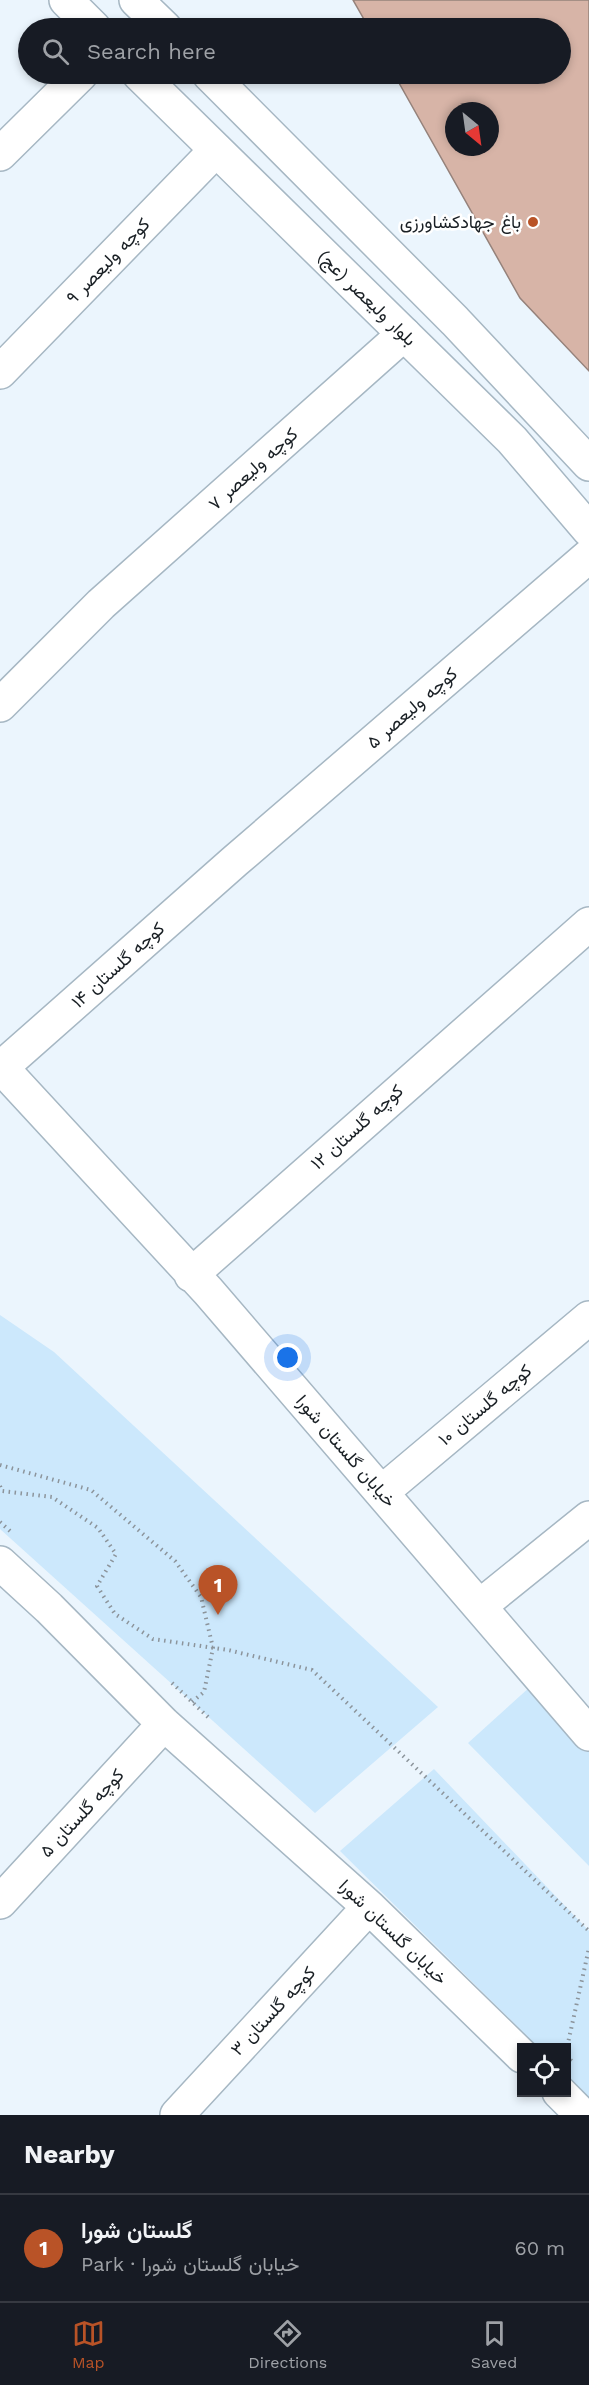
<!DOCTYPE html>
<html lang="en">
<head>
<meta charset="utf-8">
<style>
	body { margin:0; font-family:"Work Sans",Vazirmatn,sans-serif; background:#242831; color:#f1f3f6 }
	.controls { position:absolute; right:18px; bottom:18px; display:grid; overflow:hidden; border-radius:0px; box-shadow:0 3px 9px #0003 }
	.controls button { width:54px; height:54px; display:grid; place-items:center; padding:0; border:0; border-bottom:2px solid #363941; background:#171b24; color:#f1f3f6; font:30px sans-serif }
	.compass { position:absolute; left:445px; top:102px; width:54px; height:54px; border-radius:50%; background:#171b24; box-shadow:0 3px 9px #0003; rotate:151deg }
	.you { position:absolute; left:288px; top:1358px; width:21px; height:21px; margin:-15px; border:4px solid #fff; border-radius:50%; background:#1a73e8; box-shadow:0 0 0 9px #1a73e833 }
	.badge { display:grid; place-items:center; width:39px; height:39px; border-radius:50%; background:#b95327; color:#fff; font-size:20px; font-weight:700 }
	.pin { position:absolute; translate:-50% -50px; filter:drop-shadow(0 2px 3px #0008) }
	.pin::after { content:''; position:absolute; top:32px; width:21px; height:18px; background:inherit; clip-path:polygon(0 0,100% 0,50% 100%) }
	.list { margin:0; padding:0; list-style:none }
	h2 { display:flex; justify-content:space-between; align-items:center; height:78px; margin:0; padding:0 24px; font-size:26px }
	h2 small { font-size:20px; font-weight:400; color:#9ea1a6 }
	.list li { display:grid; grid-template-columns:39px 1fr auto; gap:18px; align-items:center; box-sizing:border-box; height:108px; padding:0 24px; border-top:2px solid #363941 }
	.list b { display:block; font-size:22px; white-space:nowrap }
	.list p { margin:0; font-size:20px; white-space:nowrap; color:#9ea1a6 }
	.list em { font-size:20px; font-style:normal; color:#9ea1a6 }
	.icon { flex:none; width:33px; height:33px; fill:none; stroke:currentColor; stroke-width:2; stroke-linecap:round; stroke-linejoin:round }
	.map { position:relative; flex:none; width:589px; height:2115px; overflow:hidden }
	.search { position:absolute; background:#171b24; box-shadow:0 3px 9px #0003; left:18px; right:18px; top:18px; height:66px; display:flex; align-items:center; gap:15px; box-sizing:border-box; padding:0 21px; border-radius:33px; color:#9ea1a6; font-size:22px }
	.sheet { height:186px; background:#171b24 }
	nav { display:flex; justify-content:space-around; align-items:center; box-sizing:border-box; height:84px; border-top:2px solid #363941; background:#171b24; font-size:16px; color:#9ea1a6 }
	nav a { display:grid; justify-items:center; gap:3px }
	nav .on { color:#b95327 }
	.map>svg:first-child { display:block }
	.green { fill:#cce8fc }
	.building { fill:#d7b4a7; stroke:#95827b; stroke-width:1.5; fill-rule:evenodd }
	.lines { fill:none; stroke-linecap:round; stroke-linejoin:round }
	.street-casing { stroke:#a6b7c3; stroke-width:36 }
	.secondary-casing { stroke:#a6b7c3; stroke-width:36 }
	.path { stroke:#8c949b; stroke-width:4; stroke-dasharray:1.5 4.5; stroke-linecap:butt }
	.street { stroke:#fff; stroke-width:33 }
	.secondary { stroke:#fff; stroke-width:33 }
	.poi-dot { fill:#b95327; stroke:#fff; stroke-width:2 }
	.labels { text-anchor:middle; stroke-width:5; stroke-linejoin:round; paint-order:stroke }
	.poi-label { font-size:18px; fill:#191f24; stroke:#fff; text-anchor:end }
	.street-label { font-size:18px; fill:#191f24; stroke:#fff }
</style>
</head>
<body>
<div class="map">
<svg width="589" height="2115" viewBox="0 0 589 2115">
	<rect width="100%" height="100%" fill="#ebf5fd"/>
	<path class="green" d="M0,1315l54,37 384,355 -123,106 -315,-284z
		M541,1677l48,64v125l-121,-123z
		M434,1769l155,162v167l-22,-23 -1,-27 -28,-1 -198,-196z"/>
	<path class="building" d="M353,0h236v371l-69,-73 -126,-224h166v-46h-191zM454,111h36v36h-36z"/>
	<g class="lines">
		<defs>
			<path id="street" d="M0,154l81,-80
				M0,372l216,-222
				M0,705l101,-101 303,-270
				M0,1066l208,225 381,443
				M1,1068l234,-207 354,-305
				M191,1275l398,-351
				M382,1492l207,-174
				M0,1563l49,45 115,116 205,183 153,149
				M480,1606l109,-88
				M0,1902l164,-178
				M559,2092l23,23
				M177,2115l192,-208"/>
			<path id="secondary" d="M66,0l28,28
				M136,0l29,28
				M139,74l373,366 77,90
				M209,74l246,247 134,143"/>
		</defs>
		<use href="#street" class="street-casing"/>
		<use href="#secondary" class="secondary-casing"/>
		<path class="path" d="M0,1465l91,25 84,71 26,36 12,51 -9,44 -12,10
			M0,1486l2,5 50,6 46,31 18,26 -19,32 18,28 38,25 75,11 84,20 277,261
			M0,1522l11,10
			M172,1683l36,34
			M566,2052l23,-104
			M566,2056l7,6"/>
		<use href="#street" class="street"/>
		<use href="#secondary" class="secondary"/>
	</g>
	<circle class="poi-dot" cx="533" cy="222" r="6"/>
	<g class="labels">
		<g class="poi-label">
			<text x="521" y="228">باغ جهادکشاورزی</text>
		</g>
		<g class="street-label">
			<text transform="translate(108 261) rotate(-46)" y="6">کوچه ولیعصر ۹</text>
			<text transform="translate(367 298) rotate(44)" y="6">بلوار ولیعصر (عج)</text>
			<text transform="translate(253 469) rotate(-42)" y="6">کوچه ولیعصر ۷</text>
			<text transform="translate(412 708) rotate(-41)" y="6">کوچه ولیعصر ۵</text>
			<text transform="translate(118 965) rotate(-42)" y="6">کوچه گلستان ۱۴</text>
			<text transform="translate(357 1127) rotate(-42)" y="6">کوچه گلستان ۱۲</text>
			<text transform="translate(485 1405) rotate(-40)" y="6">کوچه گلستان ۱۰</text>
			<text transform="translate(346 1451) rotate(49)" y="6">خیابان گلستان شورا</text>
			<text transform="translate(82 1813) rotate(-47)" y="6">کوچه گلستان ۵</text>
			<text transform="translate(393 1932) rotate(44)" y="6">خیابان گلستان شورا</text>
			<text transform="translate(273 2011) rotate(-47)" y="6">کوچه گلستان ۳</text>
		</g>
	</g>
</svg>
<div class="controls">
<button><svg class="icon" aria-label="locate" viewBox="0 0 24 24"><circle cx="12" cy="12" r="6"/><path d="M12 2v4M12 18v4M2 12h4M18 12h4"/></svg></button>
</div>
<svg class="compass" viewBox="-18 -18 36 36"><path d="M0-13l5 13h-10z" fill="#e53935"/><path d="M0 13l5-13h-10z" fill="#9ea1a6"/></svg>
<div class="you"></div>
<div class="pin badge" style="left:218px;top:1615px">1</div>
<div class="search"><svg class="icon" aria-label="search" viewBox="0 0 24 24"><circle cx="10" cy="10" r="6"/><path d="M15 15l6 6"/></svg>Search here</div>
</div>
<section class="sheet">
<h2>Nearby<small></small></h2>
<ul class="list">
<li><span class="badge">1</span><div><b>گلستان شورا</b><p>Park · خیابان گلستان شورا</p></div><em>60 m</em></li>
</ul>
</section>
<nav>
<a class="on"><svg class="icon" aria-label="map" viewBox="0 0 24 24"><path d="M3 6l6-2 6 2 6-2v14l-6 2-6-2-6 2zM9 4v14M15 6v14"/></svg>Map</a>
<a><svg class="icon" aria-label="directions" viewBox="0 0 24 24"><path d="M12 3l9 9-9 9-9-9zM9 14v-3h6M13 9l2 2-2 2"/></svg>Directions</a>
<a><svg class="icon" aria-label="saved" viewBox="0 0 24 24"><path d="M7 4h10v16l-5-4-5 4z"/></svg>Saved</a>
</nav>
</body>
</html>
